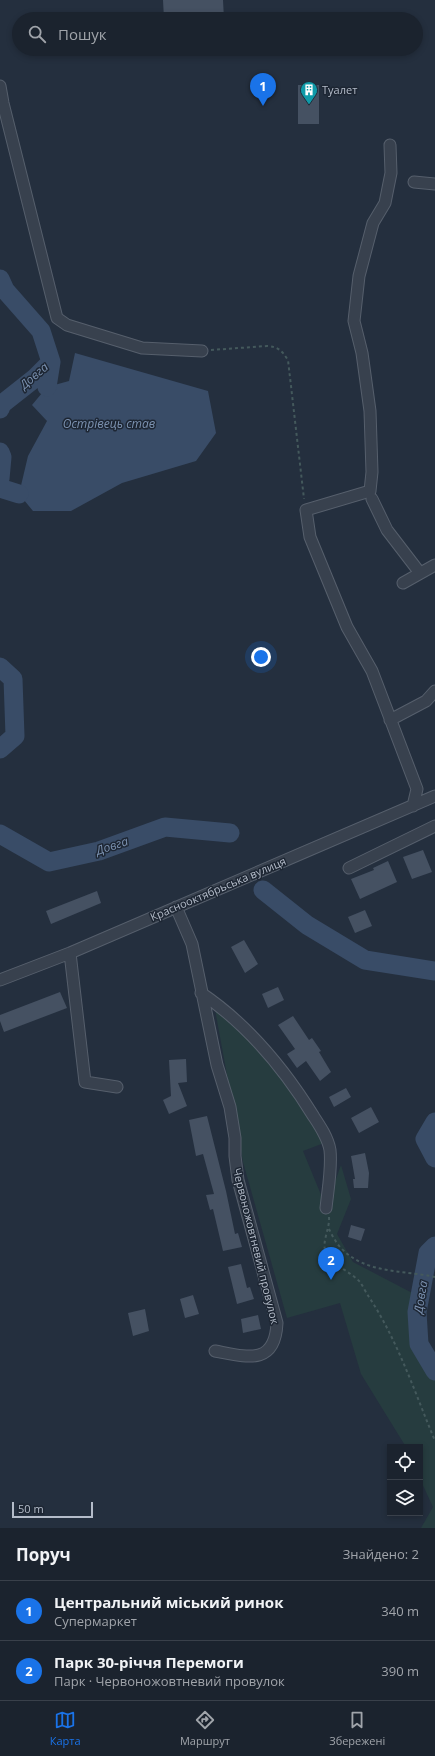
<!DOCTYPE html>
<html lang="uk">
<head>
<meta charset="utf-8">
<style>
	body { margin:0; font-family:"Open Sans",sans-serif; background:#242b36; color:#f1f3f6 }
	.controls { position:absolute; right:12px; bottom:12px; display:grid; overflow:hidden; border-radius:0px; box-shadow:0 2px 6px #0003 }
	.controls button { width:36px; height:36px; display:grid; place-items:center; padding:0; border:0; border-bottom:1px solid #39404a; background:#1b232e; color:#f1f3f6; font:20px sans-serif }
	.scale { position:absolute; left:12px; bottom:10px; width:81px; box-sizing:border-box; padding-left:4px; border:2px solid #b4bcc9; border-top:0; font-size:11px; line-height:14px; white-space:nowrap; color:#b4bcc9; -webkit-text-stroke:3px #1d2633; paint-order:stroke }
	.you { position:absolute; left:261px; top:657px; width:14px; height:14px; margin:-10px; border:3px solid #fff; border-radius:50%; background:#1a73e8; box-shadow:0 0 0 6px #1a73e833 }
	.badge { display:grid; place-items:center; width:26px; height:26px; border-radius:50%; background:#1a73e8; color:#fff; font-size:13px; font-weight:700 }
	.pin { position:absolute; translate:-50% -33px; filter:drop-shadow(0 1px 2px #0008) }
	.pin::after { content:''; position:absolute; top:21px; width:14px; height:12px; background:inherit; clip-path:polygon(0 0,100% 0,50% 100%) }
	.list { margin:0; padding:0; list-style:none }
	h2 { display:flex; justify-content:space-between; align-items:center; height:52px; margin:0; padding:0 16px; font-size:17px }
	h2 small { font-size:13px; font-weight:400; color:#a0a4aa }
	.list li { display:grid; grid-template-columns:26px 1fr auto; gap:12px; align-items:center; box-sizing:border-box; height:60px; padding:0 16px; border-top:1px solid #39404a }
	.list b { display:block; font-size:15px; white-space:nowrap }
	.list p { margin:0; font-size:13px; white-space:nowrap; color:#a0a4aa }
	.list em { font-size:13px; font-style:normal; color:#a0a4aa }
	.icon { flex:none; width:22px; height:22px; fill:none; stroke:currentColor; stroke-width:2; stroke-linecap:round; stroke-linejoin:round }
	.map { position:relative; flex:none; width:435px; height:1528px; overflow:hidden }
	.search { position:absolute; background:#1b232e; box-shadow:0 2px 6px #0003; left:12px; right:12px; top:12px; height:44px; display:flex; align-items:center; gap:10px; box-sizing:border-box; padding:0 14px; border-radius:22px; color:#a0a4aa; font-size:15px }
	.sheet { height:172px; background:#1b232e }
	nav { display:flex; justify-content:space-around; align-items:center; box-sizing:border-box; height:56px; border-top:1px solid #39404a; background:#1b232e; font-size:11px; color:#a0a4aa }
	nav a { display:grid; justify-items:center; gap:2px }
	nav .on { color:#1a73e8 }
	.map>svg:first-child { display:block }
	.green { fill:#263c3f }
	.water { fill:#394c67 }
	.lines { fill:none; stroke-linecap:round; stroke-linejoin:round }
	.river { stroke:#394c67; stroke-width:19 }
	.building { fill:#455162 }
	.minor-casing { stroke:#565f6c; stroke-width:13 }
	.path { stroke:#44595c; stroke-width:2; stroke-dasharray:3 3; stroke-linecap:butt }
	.minor { stroke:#38414e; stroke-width:11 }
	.labels { text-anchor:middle; stroke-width:3; stroke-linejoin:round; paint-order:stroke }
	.poi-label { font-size:11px; fill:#b4bcc9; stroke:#1d2633; text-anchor:start }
	.street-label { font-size:11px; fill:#b4bcc9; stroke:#1d2633 }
	.water-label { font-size:12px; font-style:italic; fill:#7c92b1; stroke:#1d2633 }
</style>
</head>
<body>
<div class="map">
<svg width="435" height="1528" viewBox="0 0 435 1528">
	<rect width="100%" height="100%" fill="#242f3e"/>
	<path class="green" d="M214,1004l59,61 27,36 24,42 -21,8 23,56 15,-42 10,34 -14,35 16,28 67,35 10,56 5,4v171h-14l12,-21 -13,-28v-32h-14l-45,-73 -21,-71 -53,15 -44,-156z"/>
	<path class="water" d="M75,353l133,38 8,42 -20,28 -74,22 -51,28h-38l-14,-17 9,-38 19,-35 -15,-16 15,-18 22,-6z"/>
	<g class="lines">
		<path class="river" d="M0,279l5,11 36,41 10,31 -16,16 -33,26 -2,5
			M47,387l4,-25
			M0,452l2,5 -2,22
			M0,488l19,6
			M0,667l13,12 2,57 -15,13
			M0,834l49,28 50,-11 66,-24 65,6
			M263,890l44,35 58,35 70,11
			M435,1122l-10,17 10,19
			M435,1246l-7,7 -11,59 2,32 16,27"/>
	</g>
	<path class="building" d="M163,0h60l1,19h-60z
		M298,85h21v39h-21z
		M423,850l9,22 -20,7 -9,-22z
		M388,861l9,21 -37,17 -9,-20 23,-9 -1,-2z
		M97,891l4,12 -50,21 -5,-13z
		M365,910l7,16 -17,7 -7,-16z
		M244,940l14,24 -13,9 -14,-26z
		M278,987l6,13 -16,8 -6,-14z
		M60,992l7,16 -63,24 -4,-11v-6z
		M293,1016l16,24 3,-2 9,13 -2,1 12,20 -11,9 -14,-20 -9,7 -10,-14 8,-5 -17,-24z
		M186,1059l1,23 -9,1 9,23 -18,8 -6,-14 8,-4 -2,-36z
		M346,1088l5,9 -17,10 -5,-10z
		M371,1107l8,15 -20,11 -8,-15z
		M207,1116l19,75 9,43 3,-1 4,14 -19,4 -10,-42 -3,1 -4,-15 8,-1 -11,-40 -7,2 -7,-36z
		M365,1153l4,20 -1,15h-14l-1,-9h2l-4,-23z
		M351,1225l14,4 -4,12 -13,-4z
		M241,1264l6,24 3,-1 4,12 -17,5 -9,-37z
		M193,1295l6,19 -14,4 -5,-19z
		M145,1309l4,22 -16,5 -5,-23z
		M258,1315l3,14 -18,4 -2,-14z"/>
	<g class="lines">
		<defs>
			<path id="minor" d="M0,86l3,17 54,215 10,7 75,23 60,3
				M390,145l1,28 -6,30 -12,20 -14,53 -5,45 8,32 8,58 2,61 -2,19 -64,19 4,27 37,90 25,44 45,118 -4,17
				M414,182l21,2
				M372,499l15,31 33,43
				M403,583l32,-18
				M390,720l36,-19 9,-10
				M349,868l86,-42
				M176,907l16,37 25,121 13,42 5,31v18l3,24 39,143c-2,43 -30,34 -62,28
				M70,953l15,129 32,5
				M0,980l70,-27 365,-157
				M201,993c46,31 84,77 113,124 6,9 14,21 16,33 2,18 -2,39 -4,58"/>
		</defs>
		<use href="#minor" class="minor-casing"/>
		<path class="path" d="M211,350l56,-4c12,1 15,5 21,14l16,139
			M329,1217c1,12 -8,26 -3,35 7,14 24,19 34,30 3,4 6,11 9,15 29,44 46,96 66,144
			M329,1229c3,6 7,14 12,19 24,26 63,22 94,29"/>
		<use href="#minor" class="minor"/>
	</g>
	<defs>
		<symbol id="building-pin" viewBox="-11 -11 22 30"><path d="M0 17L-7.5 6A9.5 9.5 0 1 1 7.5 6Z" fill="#0f9aa8" stroke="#1d2633"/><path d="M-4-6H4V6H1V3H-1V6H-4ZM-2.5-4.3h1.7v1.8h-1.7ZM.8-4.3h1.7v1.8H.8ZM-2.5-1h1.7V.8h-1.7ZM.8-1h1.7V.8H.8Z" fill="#fff"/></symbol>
	</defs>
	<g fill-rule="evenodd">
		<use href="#building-pin" x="299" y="80" width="20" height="27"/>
	</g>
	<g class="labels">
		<g class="poi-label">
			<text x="322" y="94">Туалет</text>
		</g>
		<g class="street-label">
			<text transform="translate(218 889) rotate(-23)" y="4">Краснооктябрьська вулиця</text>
			<text transform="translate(256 1246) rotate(76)" y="4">Червоножовтневий провулок</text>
		</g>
		<g class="water-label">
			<text transform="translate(34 376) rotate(-41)" y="4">Довга</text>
			<text x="109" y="428">Острівець став</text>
			<text transform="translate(112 846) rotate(-18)" y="4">Довга</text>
			<text transform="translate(421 1297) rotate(-81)" y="4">Довга</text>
		</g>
	</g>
</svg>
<div class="controls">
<button><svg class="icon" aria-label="locate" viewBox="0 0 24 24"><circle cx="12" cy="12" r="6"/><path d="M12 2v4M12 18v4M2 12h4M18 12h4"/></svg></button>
<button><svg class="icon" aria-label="layers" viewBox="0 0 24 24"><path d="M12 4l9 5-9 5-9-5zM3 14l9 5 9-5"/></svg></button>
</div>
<div class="scale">50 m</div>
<div class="you"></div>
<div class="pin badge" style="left:263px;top:106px">1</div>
<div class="pin badge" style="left:331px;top:1280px">2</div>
<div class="search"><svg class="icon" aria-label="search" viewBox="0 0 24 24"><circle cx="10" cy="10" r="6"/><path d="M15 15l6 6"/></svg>Пошук</div>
</div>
<section class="sheet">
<h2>Поруч<small>Знайдено: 2</small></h2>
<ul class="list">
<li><span class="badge">1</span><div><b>Центральний міський ринок</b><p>Супермаркет</p></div><em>340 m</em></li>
<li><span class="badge">2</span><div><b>Парк 30-річчя Перемоги</b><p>Парк · Червоножовтневий провулок</p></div><em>390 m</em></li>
</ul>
</section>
<nav>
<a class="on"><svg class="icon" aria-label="map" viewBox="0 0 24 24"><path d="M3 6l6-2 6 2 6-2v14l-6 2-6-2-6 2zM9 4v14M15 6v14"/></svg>Карта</a>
<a><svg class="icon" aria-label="directions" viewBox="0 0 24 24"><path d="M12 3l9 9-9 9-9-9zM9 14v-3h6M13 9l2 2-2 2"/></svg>Маршрут</a>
<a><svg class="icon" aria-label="saved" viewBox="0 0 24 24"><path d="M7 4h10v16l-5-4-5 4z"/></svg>Збережені</a>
</nav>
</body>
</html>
